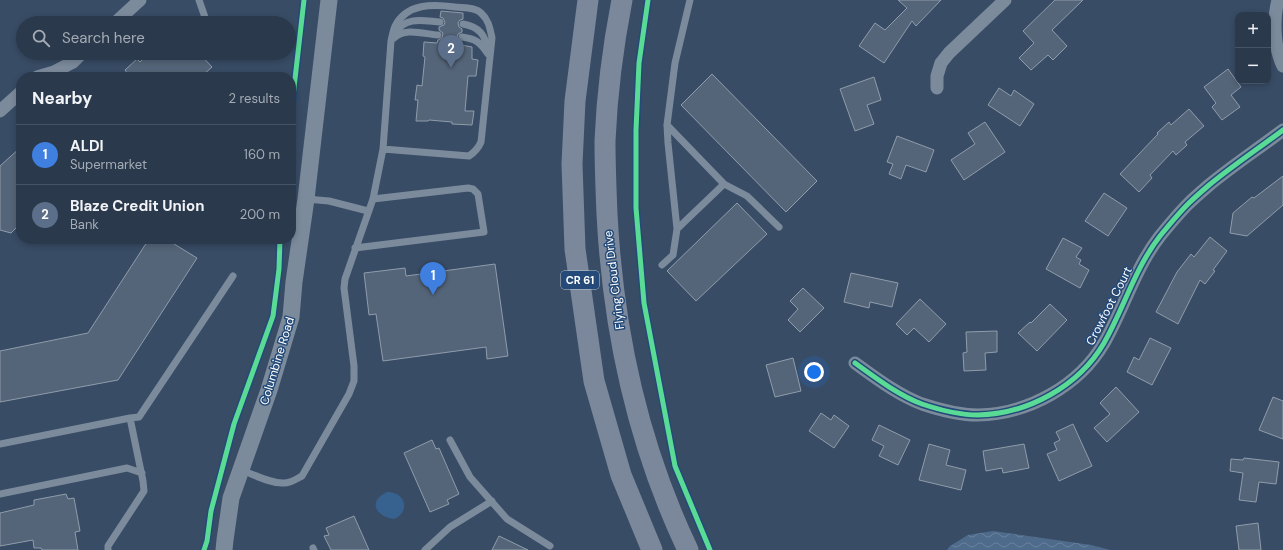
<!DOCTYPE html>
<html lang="en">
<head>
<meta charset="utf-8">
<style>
	body { margin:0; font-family:"DM Sans",sans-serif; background:#364456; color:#f1f3f6 }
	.controls { position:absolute; right:12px; top:12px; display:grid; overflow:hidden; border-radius:8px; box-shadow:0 2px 6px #0003 }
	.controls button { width:36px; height:36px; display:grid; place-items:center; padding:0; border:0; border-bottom:1px solid #465364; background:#2a394c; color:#f1f3f6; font:20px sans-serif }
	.you { position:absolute; left:814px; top:372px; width:14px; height:14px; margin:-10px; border:3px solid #fff; border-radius:50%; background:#1a73e8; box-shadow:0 0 0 6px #1a73e833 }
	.badge { display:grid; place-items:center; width:26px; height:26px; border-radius:50%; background:#b9c0c9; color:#fff; font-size:13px; font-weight:700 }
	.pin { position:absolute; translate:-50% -33px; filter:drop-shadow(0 1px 2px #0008) }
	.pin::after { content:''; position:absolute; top:21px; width:14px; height:12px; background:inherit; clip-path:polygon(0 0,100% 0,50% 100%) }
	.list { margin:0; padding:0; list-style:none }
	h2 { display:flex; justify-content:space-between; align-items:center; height:52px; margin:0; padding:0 16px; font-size:17px }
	h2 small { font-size:13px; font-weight:400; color:#a5acb5 }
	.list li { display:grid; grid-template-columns:26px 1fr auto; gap:12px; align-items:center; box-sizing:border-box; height:60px; padding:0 16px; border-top:1px solid #465364 }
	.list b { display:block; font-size:15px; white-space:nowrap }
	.list p { margin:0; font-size:13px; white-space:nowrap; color:#a5acb5 }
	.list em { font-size:13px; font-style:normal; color:#a5acb5 }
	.icon { flex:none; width:22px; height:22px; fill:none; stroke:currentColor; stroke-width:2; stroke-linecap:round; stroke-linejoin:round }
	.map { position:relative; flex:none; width:1283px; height:550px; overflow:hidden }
	.search { position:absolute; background:#2a394c; box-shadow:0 2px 6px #0003; left:16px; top:16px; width:280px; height:44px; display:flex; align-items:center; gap:10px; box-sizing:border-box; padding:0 14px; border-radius:22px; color:#a5acb5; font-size:15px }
	.panel { position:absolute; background:#2a394c; box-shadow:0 2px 6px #0003; left:16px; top:72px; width:280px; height:172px; border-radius:16px }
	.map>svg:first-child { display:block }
	.green { fill:#37618f }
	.water { fill:url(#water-waves) }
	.building { fill:#556579; stroke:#8f9cab }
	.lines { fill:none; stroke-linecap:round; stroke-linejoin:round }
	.service { stroke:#7c8b9c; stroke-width:7 }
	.minor { stroke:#7c8b9c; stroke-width:13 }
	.tertiary { stroke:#7c8b9c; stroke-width:17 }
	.primary { stroke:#7b889b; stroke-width:21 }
	.cycleway-casing { stroke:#244a79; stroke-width:8 }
	.cycleway { stroke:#5adb95; stroke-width:5 }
	.labels { text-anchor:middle; stroke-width:3; stroke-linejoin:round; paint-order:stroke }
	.shield { fill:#244a79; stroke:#bdc9d7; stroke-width:1 }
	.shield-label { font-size:11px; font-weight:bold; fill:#fff }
	.street-label { font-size:12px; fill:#fff; stroke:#244a79 }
</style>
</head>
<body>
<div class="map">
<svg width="1283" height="550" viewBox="0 0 1283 550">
	<defs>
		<pattern id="water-waves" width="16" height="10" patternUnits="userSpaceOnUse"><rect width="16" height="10" fill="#4f6b8c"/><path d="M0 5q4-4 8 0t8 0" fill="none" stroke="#69819d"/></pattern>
	</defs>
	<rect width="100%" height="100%" fill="#384c65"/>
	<path class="green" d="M387,492c17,-1 25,19 7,27 -18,-2 -27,-18 -7,-27z"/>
	<path class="water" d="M993,531l98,14 19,5h-163l3,-4 18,-11z"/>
	<path class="building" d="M898,0h43l-25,26 -4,-5 -28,42 -25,-17 16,-23 10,7 22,-22z
		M1055,0h28l-31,30 15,16 -14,14 -5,-5 -17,15 -12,-12 15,-15 -11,-12z
		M441,11l22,2v6l-3,1 -2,3 1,4 3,2v3l-4,2 -1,4 4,4v3l11,2v12l6,1 -2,16h-8l-3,35h9l-2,14 -20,-1v-2l-23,-2 -1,1h-12l2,-21h-3l2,-15 5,1 3,-29 -2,-1 1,-14 13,1 1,-3 4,-2 1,-5 -4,-3v-3l5,-2 1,-3 -2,-4 -3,-1z
		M149,53h50l13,14 -11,10h-71l-5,-7 12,-11 3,3z
		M1228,69l13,18 -10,8 9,12 -18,13 -10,-13 4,-4 -12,-16z
		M712,74l105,107 -31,31 -105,-107z
		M874,77l7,23 -14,5 7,19 -19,7 -15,-42z
		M999,88l12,8 3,-6 20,14 -14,22 -32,-21z
		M1189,109l15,17 -19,16 2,3 -11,10 -3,-4 -23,24 2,3 -13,14 -19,-18 38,-40 -1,-1 12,-11 2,3z
		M985,122l20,30 -41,28 -13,-20 24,-16 -7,-11z
		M897,136l37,14 -8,22 -20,-7 -5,14 -12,-5 4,-10 -6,-2z
		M21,147v76l-10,10 -11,-3v-64z
		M1283,176v29l-36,31 -17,-3 3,-20 19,-16 2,1z
		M1104,193l23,15 -19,28 -23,-15z
		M737,203l30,31 -71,67 -29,-30z
		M1210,237l17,14 -14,19 2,1 -10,13 -5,-4 -22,44 -22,-12 21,-40 14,-18 3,3z
		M1063,238l19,10 -6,9 5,3 -2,4 10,6 -9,18 -34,-19z
		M149,239h17l31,19 -79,122 -118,22v-51l88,-18z
		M495,264l13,92 -21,3 -1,-12 -103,14 -7,-47 -7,1 -5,-42 41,-5 1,8z
		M851,273l47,10 -6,24 -22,-5 -1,6 -25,-6z
		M803,288l21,20 -24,24 -12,-12 10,-11 -8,-8z
		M920,299l26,25 -17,18 -15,-14 -7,7 -11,-11z
		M1050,304l17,16 -30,31 -19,-18 12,-11 1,1z
		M997,331v21l-12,1 1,17 -22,1 -1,-18 4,-1 -1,-20z
		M1150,338l21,10 -19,37 -25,-13 7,-15 5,3z
		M793,358l8,33 -26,6 -9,-32z
		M1116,387l23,25 -32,30 -13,-14 16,-14 -10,-11z
		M1273,397l10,4v38l-24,-9z
		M821,413l10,7 3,-5 15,11 -15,22 -25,-17z
		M1073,424l19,42 -33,15 -12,-27 10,-4 -3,-7 6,-3 -4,-8z
		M879,425l31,15 -12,25 -19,-9 5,-10 -12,-6z
		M432,440l4,9 3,-1 20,46 -12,6 2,4 -19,8 -26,-59z
		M929,444l21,6 -4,15 20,5 -5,20 -42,-10z
		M1024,444l5,24 -26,5 -1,-5 -16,3 -3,-20z
		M1244,458l35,4 -3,22 -17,-2 -3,20 -17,-2 4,-27 -13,-2 1,-12 12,1z
		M66,494l2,5 6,-1 6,33 -5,1 3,18h-36l-1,-2h-7l-1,-8 -33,6v-33l34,-8v-5z
		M354,516l15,34h-38l-7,-14 5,-1 -3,-7z
		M1258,523l3,27h-22l-3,-24z
		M499,536l29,14h-36z"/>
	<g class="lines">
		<path class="service" d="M199,0l8,23
			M463,24c17,3 22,11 26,28
			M396,32c10,-16 28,-11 44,-10
			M462,37c14,2 18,5 26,17
			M394,38c11,-11 30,-4 44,-3
			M667,125l57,59 -47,45 -9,-86 -1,-18 8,-62 15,-63
			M724,184l23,12 32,31
			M306,199l23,2 39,10
			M355,248l129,-16 -6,-38 -5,-5 -5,-1 -95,11
			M662,265l11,-10 4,-26
			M130,418l9,-1 94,-141
			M450,440l20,37 37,42 43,27
			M0,444l130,-26 13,63 1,10 -36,55v4
			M241,470c12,4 30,14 43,13 7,0 12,-4 18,-7l47,-82 5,-13v-15l-10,-78 1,-9 28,-80 10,-50 8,-108c1,-5 2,-10 4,-15 12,-23 38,-22 60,-19 9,1 20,0 26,6 8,7 9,16 11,25l-11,104c-3,7 -6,10 -12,14l-86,-7
			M0,494l127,-26 15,5
			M313,548l1,2
			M425,550l25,-23 42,-26"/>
		<path class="minor" d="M1278,0c-5,19 -4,48 5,66
			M115,23l25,-23
			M37,77l17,-5 19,-10 9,-9
			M937,88v-12l4,-13 8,-10 56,-53
			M0,111l21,-19
			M855,363c21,15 43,32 67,41 18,6 37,11 56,11 50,-1 101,-29 126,-72 20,-35 31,-75 56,-107 9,-11 18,-22 28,-32 6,-6 13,-12 20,-18 24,-20 50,-37 75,-56"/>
		<path class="tertiary" d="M224,550l1,-10 6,-42 38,-108 22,-73 3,-35 12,-83 23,-199"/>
		<path class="primary" d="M588,0l-13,101 -3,63 3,85 19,132 27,94 31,75
			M622,0c-9,46 -15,94 -17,141 0,24 1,49 2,73 6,116 31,231 81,336"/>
		<defs>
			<path id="cycleway" d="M648,0l-9,63 -3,67v78l8,95 31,163 35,84
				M291,114l13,-114
				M855,363c21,15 43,32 67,41 18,6 37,11 56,11 50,-1 101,-29 126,-72 20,-35 31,-75 56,-107 9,-11 18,-22 28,-32 6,-6 13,-12 20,-18 24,-20 50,-37 75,-56
				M204,550l3,-9 4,-30 23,-87 39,-108 6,-47 1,-30"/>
		</defs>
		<use href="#cycleway" class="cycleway-casing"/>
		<use href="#cycleway" class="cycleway"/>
	</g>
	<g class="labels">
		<rect class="shield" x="561" y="271" width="38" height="18" rx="3"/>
		<g class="shield-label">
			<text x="580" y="284">CR 61</text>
		</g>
		<g class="street-label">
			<text transform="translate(614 280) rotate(-97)" y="4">Flying Cloud Drive</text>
			<text transform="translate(1109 306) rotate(-63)" y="4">Crowfoot Court</text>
			<text transform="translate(277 361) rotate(-73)" y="4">Columbine Road</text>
		</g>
	</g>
</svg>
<div class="controls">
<button>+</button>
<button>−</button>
</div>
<div class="you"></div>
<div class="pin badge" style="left:433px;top:295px;background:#3f7fe0">1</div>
<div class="pin badge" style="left:451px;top:68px;background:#5c6f8a">2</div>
<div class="search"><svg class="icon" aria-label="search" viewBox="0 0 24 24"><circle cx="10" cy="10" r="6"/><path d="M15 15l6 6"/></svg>Search here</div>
<section class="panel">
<h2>Nearby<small>2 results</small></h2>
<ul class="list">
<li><span class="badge" style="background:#3f7fe0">1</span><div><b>ALDI</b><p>Supermarket</p></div><em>160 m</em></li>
<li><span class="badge" style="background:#5c6f8a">2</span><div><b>Blaze Credit Union</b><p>Bank</p></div><em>200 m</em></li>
</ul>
</section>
</div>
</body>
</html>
